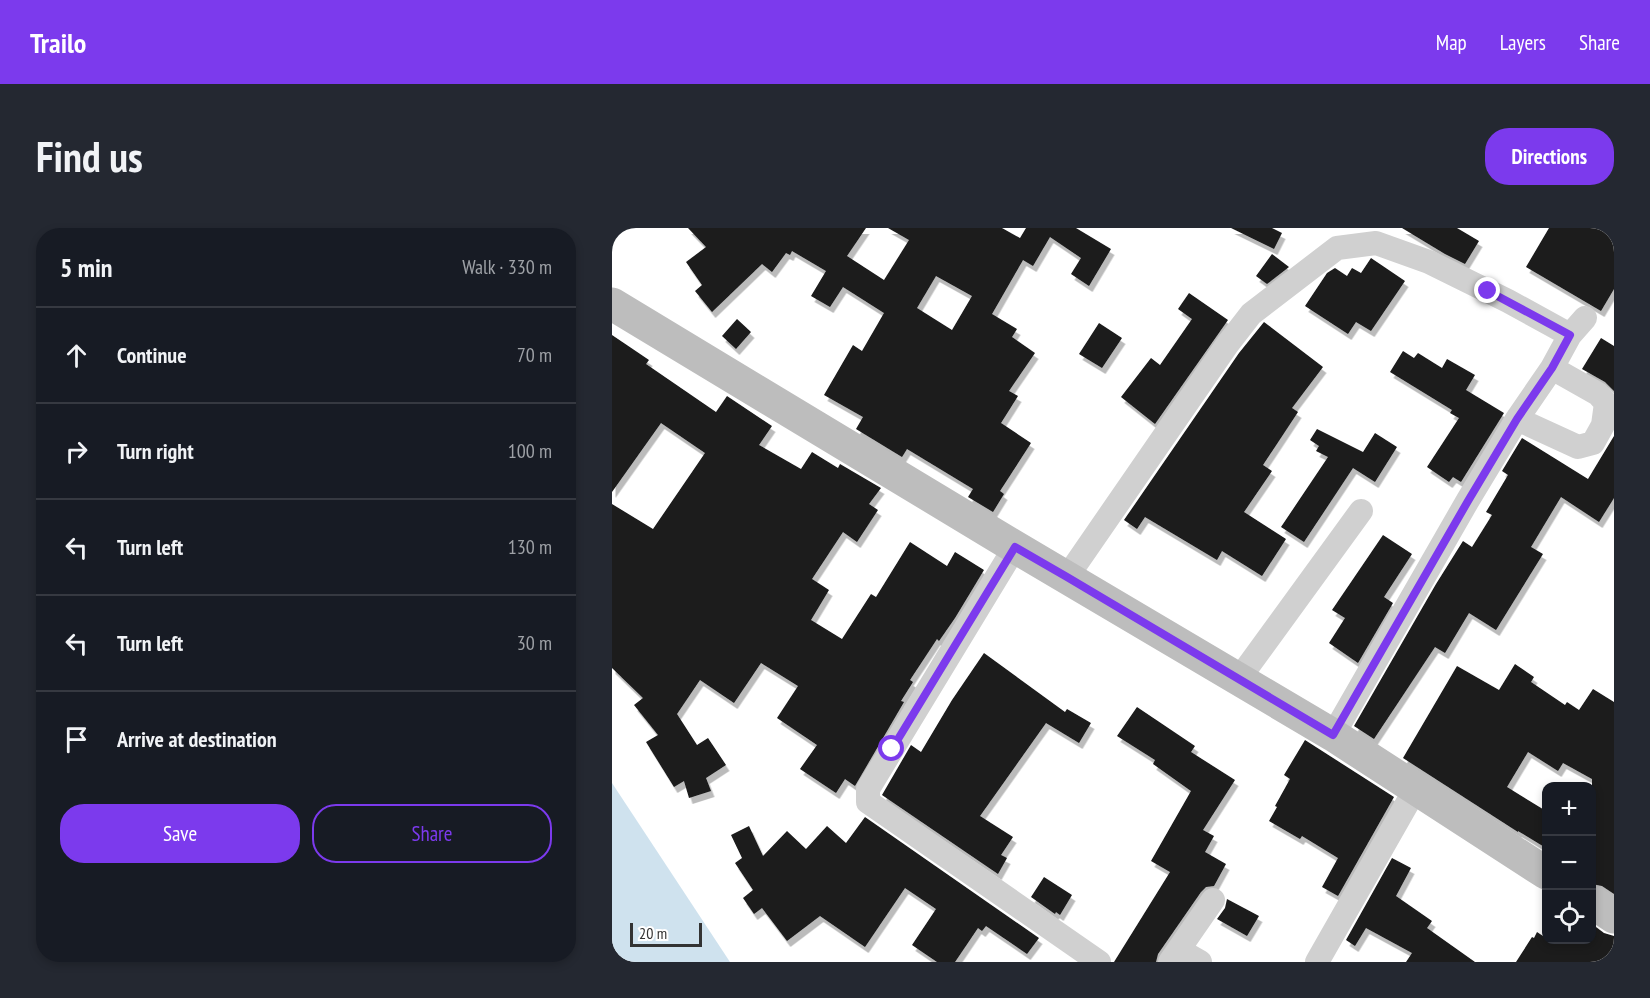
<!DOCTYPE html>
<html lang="en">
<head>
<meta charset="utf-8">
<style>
	body { margin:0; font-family:"PT Sans Narrow",sans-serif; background:#242831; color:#f1f3f6 }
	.controls { position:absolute; right:18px; bottom:18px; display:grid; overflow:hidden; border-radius:12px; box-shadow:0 3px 9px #0003 }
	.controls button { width:54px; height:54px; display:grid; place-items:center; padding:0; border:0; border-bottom:2px solid #363941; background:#171b24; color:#f1f3f6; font:30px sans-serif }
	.scale { position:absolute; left:18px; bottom:15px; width:72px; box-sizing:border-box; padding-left:6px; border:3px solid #333; border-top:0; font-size:16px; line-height:21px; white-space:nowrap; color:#333; -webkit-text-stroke:4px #fff; paint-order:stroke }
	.stop { position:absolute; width:18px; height:18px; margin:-14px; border:4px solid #7c3aed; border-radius:50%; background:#fff }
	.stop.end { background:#7c3aed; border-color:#fff; box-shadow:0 2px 6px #0008 }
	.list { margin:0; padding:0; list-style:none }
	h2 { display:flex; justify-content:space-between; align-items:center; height:78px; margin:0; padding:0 24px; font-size:26px }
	h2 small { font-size:20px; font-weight:400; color:#9ea1a6 }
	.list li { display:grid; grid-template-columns:39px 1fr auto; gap:18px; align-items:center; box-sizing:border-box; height:96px; padding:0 24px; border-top:2px solid #363941 }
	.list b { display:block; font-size:22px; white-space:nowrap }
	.list em { font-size:20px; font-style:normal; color:#9ea1a6 }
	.actions { display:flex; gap:12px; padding:18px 24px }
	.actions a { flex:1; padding:14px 0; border:2px solid #7c3aed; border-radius:24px; text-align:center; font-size:21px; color:#7c3aed }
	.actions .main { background:#7c3aed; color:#fff }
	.icon { flex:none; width:33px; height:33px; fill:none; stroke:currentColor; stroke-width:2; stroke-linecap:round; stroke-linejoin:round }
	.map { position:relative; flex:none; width:1002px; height:734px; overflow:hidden; border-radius:24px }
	header { display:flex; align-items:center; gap:36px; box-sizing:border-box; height:84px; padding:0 30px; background:#7c3aed; color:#fff }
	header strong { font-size:28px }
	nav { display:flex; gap:33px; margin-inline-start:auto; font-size:21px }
	.intro { display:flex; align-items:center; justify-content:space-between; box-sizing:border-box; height:144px; padding:0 36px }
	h1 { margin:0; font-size:42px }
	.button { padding:15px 27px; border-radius:24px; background:#7c3aed; color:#fff; font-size:21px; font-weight:700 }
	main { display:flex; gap:36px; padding:0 36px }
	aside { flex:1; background:#171b24; border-radius:24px; box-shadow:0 3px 9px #0003 }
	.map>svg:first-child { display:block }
	.water { fill:#cfe2ee }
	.building { fill:#1a1a1a; fill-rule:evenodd; filter:url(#shadow) }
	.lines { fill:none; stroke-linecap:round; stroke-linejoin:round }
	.street { stroke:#d0d0d0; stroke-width:24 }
	.secondary { stroke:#bdbdbd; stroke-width:33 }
	.route { stroke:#7c3aed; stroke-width:8 }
</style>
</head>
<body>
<header>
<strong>Trailo</strong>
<nav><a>Map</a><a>Layers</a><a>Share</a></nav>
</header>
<div class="intro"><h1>Find us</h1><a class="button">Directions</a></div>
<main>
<aside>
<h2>5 min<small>Walk · 330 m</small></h2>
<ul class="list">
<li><svg class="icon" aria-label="ahead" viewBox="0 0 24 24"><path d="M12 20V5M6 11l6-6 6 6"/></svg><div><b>Continue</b></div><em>70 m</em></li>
<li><svg class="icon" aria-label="right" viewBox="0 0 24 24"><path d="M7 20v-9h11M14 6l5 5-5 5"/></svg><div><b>Turn right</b></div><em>100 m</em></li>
<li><svg class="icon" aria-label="left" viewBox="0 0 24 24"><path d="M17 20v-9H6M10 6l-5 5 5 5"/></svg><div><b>Turn left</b></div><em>130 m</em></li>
<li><svg class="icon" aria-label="left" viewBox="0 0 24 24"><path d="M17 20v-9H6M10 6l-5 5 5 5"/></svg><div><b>Turn left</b></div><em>30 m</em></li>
<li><svg class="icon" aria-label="arrive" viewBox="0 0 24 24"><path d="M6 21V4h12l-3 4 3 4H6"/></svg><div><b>Arrive at destination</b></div></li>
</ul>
<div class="actions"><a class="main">Save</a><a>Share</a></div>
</aside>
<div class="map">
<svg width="1002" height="734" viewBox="0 0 1002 734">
	<defs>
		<filter id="shadow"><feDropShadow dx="3.5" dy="6" stdDeviation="0" flood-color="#0004"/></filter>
	</defs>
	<rect width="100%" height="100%" fill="#fff"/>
	<path class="water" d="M0,555l118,179h-118z"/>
	<path class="building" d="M76,0h178l-19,28 37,24 25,-40 -21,-12h114l18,10 6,-10h50l35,21 -22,37 -18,-12 10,-16 -31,-21 -17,29 -10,-6 -31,54 25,15 -5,8 23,16 -26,38 9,5 -17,27 30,20 -31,48 4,3 -11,18 -25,-15 5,-8 -66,-40 -5,8 -46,-28 7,-12 -39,-22 29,-50 9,6 22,-38 -41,-26 -13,20 -19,-11 15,-25 -34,-20 -2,4 -4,-2 -14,19 -10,-8 -50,48 -17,-21 7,-6 -16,-23 20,-15zM324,48l36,20 -20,34 -35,-22z
		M619,0h41l10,5 -8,16z
		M790,0h55l22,13 -14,23 -20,-10z
		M937,0h65v61l-13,22 -75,-44z
		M660,26l17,13 -22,17 -11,-8z
		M759,30l34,23 -34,50 -15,-9 -8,12 -43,-28 22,-33 8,-5 12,8 5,-8 9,5z
		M577,65l39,27 -73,104 -34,-27 30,-39 9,7 32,-46 -14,-10z
		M125,91l14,13 -15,17 -14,-13z
		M652,94l59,45 -31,41 6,4 -35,53 9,6 -28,41 42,27 -24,37 -40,-25 -5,9 -72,-43 -8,12 -13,-9 115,-167z
		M487,95l23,15 -20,30 -23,-14z
		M0,107l37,25 -3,4 70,48 11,-16 45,30 -13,19 42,24 11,-17 26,16 2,-4 41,24 -12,16 9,6 -21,32 -14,-10 -31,47 17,11 -18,30 31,19 29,-45 5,3 34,-55 37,24 8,-14 29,18 -29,48 -16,23 -2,-2 -27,41 3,2 -12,19 3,1 -49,84 -10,-7 -9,14 -36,-24 17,-24 -40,-27 21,-32 -37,-23 -27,40 -34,-23 -23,34 20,31 11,-7 18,27 -20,13 5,13 -22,7 -5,-17 -10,6 -28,-45 12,-7 -24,-30 9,-7 -31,-30v-164l41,25 52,-76 -44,-30 -49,69z
		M989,110l13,8v45l-9,-9 -23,-13z
		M791,123l11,7 4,-5 24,15 5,-9 28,16 -9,15 38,23 -43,69 -8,-5 -4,5 -22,-15 32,-49 -9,-5 2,-3 -62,-38z
		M705,201l46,23 12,-19 22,14 -22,35 -22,-14 -49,74 -23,-15 47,-70 -12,-6 3,-5 -9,-6z
		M1002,208v62l-15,24 -38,-25 -30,50 12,7 -47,76 -27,-17 -24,40 -10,-6 -61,92 -20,-13 82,-142 27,-43 9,6 20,-32 -6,-3 22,-37 -6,-4 20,-33 66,41z
		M771,307l29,19 -28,43 9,6 -35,60 -29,-20 16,-25 -13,-8z
		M372,425l81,59 2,-3 24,14 -12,20 -33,-20 -66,93 33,21 -12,18 6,3 -9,16 -116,-79 29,-50 10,7 31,-52z
		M903,436l19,13 -3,5 34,23 2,-3 12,8 14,-21 21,13v192l-12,-8 -10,-2v-105l-29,-16 -5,8 -30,-19 -21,35 39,24v37l-28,-17v1l-115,-74 54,-92 42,24z
		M525,479l58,39 -4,6 44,28 -32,50 11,6 -9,16 21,12 -12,22 -8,1 -5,5 -43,62 -2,8h-42l56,-90 -19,-11 40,-70 -38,-27 2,-4 -38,-24z
		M693,512l89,57 -56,99 -16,-9 16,-29 -36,-22 -2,3 -31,-18 8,-14 -2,-1 15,-27 -6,-4z
		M253,589l174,121 -12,16 -41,-28 -4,5 -4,-3 -23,34h-18l-25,-17 24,-36 -31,-21 -40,59 -45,-31 -33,25 -25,-33 -8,6 -11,-16 10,-8 -18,-27 7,-5 -11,-23 18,-9 14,30 24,-25 19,18 21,-23 19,17z
		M780,630l19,10 -15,28 36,25 -5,7 48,34h-69l6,-9 -46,-25 -11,18 -9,-6z
		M432,649l28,18 -12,20 -4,-3 -1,2 -24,-17z
		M615,671l32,17 -12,20 -30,-17 8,-11z
		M980,696l12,9 10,3v26h-98l16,-25 2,1 3,-6 9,6v1h46z"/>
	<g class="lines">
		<path class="street" d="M905,191l61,28 15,-4 10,-18 3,-22 -8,-9 -46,-26
			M403,319l-147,242v13l231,160
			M455,349l160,-232 24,-31 86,-66 39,-5 53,19 79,39 62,34
			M626,452l123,-169
			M721,507l135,-235 49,-81 35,-51 18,-33 15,-17
			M567,722l21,12
			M558,734l43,-62
			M705,734l99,-174"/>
		<path class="secondary" d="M0,76l403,243 318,188 213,138
			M980,674l22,15"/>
	</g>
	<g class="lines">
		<path class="route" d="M280,521l123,-202 52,30 266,158 135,-234 49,-82 35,-51 18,-33 -82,-44"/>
	</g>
</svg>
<div class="controls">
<button>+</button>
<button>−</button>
<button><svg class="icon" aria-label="locate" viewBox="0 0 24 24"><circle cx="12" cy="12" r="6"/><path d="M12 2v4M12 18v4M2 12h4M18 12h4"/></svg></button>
</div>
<div class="scale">20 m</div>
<div class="stop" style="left:280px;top:521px"></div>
<div class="stop end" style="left:876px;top:63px"></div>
</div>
</main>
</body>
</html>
